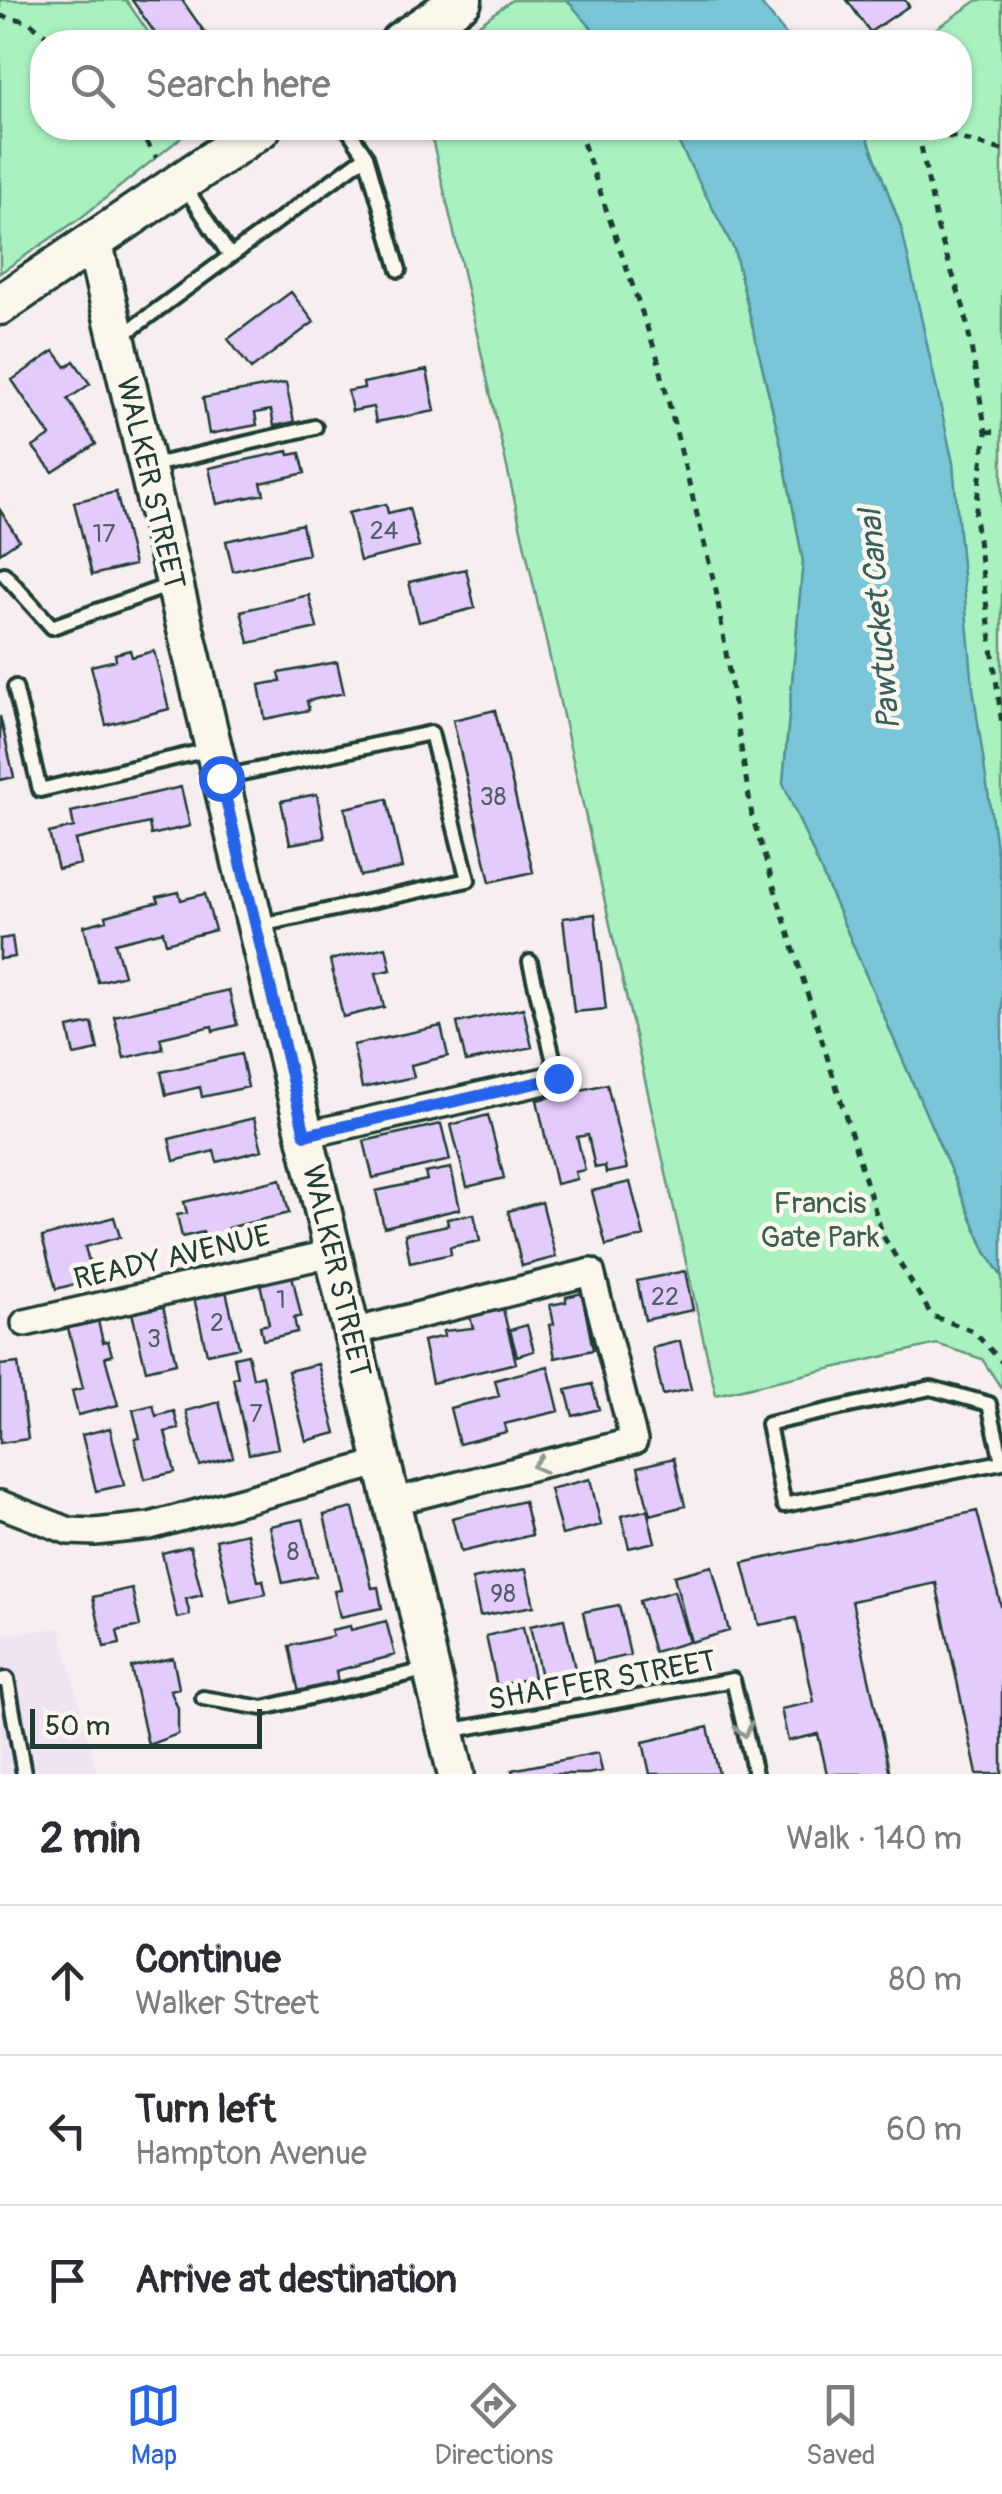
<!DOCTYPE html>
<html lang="en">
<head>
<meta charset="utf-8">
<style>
	body { margin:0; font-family:Pangolin,sans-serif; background:#f2f2f3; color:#2b2b33 }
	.scale { position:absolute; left:30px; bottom:25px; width:232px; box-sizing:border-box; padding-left:10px; border:5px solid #1f3d34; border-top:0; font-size:28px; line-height:35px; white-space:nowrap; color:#1f3d34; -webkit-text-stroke:8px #fbf7ec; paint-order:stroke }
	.stop { position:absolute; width:30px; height:30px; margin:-22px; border:8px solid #2563eb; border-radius:50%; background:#fff }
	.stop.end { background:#2563eb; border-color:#fff; box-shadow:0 2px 10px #0008 }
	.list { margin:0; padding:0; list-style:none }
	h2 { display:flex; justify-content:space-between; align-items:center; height:130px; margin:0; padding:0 40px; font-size:42px }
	h2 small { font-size:32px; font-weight:400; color:#7c7c81 }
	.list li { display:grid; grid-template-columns:65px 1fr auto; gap:30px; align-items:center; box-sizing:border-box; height:150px; padding:0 40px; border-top:2px solid #e1e1e2 }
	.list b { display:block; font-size:38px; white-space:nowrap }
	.list p { margin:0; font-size:32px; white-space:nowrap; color:#7c7c81 }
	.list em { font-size:32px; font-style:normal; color:#7c7c81 }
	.icon { flex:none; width:55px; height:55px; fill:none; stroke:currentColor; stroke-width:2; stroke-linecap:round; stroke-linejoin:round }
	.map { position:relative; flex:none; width:1002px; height:1774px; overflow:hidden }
	.search { position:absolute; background:#fff; box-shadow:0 2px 8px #0004; left:30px; right:30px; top:30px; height:110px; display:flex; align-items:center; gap:25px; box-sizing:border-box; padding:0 35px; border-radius:40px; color:#7c7c81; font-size:38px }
	.sheet { height:580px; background:#fff }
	nav { display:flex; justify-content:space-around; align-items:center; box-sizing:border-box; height:140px; border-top:2px solid #e1e1e2; background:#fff; font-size:28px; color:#7c7c81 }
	nav a { display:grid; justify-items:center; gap:5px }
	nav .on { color:#2563eb }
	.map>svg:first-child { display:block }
	.built { fill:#f0e4f3 }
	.green { fill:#a9f2c0; stroke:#64987a; stroke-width:2.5 }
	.water { fill:#79c6d8; stroke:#558f96; stroke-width:2.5 }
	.building { fill:#e3cbfc; stroke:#1f3d34; stroke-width:2.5 }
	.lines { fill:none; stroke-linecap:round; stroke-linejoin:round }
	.lane-casing { stroke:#1f3d34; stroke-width:20 }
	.street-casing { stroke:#1f3d34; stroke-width:32 }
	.secondary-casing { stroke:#1f3d34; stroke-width:42 }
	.primary-casing { stroke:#1f3d34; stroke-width:45 }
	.path { stroke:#1f3d34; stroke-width:5; stroke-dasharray:8 8; stroke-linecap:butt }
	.lane { stroke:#fbf7ec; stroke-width:12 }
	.street { stroke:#fbf7ec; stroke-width:25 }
	.secondary { stroke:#fbf7ec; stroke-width:35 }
	.primary { stroke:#fbf7ec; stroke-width:38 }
	.oneway { stroke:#8d9a90 }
	.route { stroke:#2563eb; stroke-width:12 }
	.labels { text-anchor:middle; stroke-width:9; stroke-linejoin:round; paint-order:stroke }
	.number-label { font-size:25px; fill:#506066 }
	.street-label { font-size:30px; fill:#1f3d34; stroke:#fbf7ec }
	.park-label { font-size:30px; fill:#3b6150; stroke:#fbf7ec }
	.water-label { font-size:32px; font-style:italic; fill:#365f5d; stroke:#fbf7ec }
</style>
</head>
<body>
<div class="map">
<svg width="1002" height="1774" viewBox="0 0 1002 1774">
	<rect width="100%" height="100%" fill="#f6eeef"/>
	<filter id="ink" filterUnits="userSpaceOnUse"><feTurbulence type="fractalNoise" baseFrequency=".01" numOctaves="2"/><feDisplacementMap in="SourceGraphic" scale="20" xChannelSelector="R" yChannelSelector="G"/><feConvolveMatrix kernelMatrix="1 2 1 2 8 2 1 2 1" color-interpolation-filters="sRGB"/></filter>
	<g filter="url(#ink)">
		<path class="built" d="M60,1628l37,146h-97v-139z"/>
		<path class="green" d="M0,0h126l29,42h-113v86h151l-111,89 -82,56z
			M512,0h55l37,42h-149z
			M978,0h24v889l-100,-659 -38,-102h96v-86h-44z
			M422,128h249l63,121 47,196 22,116 -20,222 203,469 16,25v112l-20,-30 -45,-15 -221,51 -255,-1132 -28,-120z"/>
		<path class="water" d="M567,0h191l34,42h-188z
			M671,128h193l38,102 51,233 20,225 29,201v388l-16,-25 -203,-469 20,-222 -22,-116 -47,-196z"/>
		<path class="building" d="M132,0h50l23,33 -14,9h-30z
			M847,0h58l4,6 -39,26z
			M291,292l23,30 -63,47 -23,-30z
			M54,351l12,16 8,-6 16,23 -22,15 28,45 -43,28 -20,-25 17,-11 -38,-56z
			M427,370l8,41 -59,11 -3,-15 -21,4 -4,-20 16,-3 -1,-5z
			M286,383l8,39 -20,4 -3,-16 -16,3 2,12 -48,9 -6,-36z
			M288,451l1,4 11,-2 5,20 -44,10 3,11 -47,10 -8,-36z
			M116,492l18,73 -42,10 -18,-73z
			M386,504l2,9 21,-5 10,39 -59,14 -12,-48z
			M0,510l19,30 -19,13z
			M302,524l6,30 -75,17 -7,-30z
			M466,569l9,39 -56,14 -10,-40z
			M309,595l8,33 -68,15 -8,-32z
			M130,650l2,7 22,-6 15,58 -63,16 -15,-59 25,-6 -1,-6z
			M337,662l7,31 -37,8 2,9 -44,9 -6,-34 22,-4 -2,-8z
			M495,710l38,162 -43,10 -37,-162z
			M0,716l14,61 -14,3z
			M181,787l9,39 -39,9 -2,-12 -74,17 5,24 -22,5 -9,-36 25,-6 -3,-15z
			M317,794l8,44 -35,6 -9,-43z
			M387,799l15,69 -42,8 -15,-68z
			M179,892l2,8 24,-6 10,36 -49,13 -3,-12 -48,12 9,32 -26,7 -14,-56 23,-6 -1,-4 53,-14 -2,-5z
			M595,914l11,95 -32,3 -11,-94z
			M12,937l3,20 -15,2v-20z
			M386,947l5,23 -15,3 8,34 -41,10 -13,-57z
			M229,990l8,35 -24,6 -1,-5 -52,12 3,11 -39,9 -10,-42z
			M523,1008l9,39 -66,15 -9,-39z
			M92,1023l6,27 -24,5 -6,-27z
			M441,1026l7,30 -37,9 3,12 -52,11 -9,-43z
			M241,1054l7,33 -46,10 -2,-10 -34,8 -5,-23z
			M607,1084l20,85 -21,4 -1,-7 -10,2 -7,-33 -11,2 8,33 -10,2 2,7 -21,5 -19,-84z
			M488,1115l16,63 -37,9 -16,-62z
			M254,1118l8,32 -45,12 -3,-11 -40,10 -5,-22z
			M441,1124l9,36 -77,18 -9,-37z
			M451,1168l9,41 -76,18 -8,-36 51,-11 -2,-7z
			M281,1179l8,34 -61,15 2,10 -25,5 -2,-11 -21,5 -5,-22 10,-2 -3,-11z
			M630,1182l14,54 -38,10 -14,-55z
			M542,1202l14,55 -34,9 -14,-55z
			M474,1214l6,27 -30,6 1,7 -41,9 -5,-29 43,-9 -1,-6z
			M114,1217l6,20 -35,10 9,32 -38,10 -14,-52z
			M685,1271l8,39 -48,10 -8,-39z
			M292,1275l9,41 -7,2 3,14 -34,8 -3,-14 9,-2 -9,-41z
			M226,1291l13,56 -32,7 -13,-56z
			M582,1293l11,57 -38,8 -6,-33 5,-1 -4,-19 16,-3v-5z
			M163,1306l13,57 -30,7 -14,-57z
			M503,1309l13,54 -84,20 -9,-42 21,-5 -1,-5 30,-3 -3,-11z
			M98,1321l5,21 5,-1 4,14 -7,2 13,48 -40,10 -6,-24 11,-3 -15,-60z
			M527,1325l7,26 -17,5 -7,-26z
			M680,1341l11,48 -28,6 -11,-47z
			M248,1354l5,24 10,-3 15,73 -29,6 -16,-76 5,-1 -4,-20z
			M18,1363l10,76 -28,4v-78z
			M318,1364l18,69 -30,8 -18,-70z
			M548,1366l11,45 -55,13 2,8 -47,12 -9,-36 49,-12 -4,-16z
			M592,1384l7,25 -26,7 -7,-26z
			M219,1402l14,55 -33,9 -14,-55z
			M153,1405l3,11 18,-5 5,18 -14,3 10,40 -30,7 -10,-40 5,-1 -7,-28z
			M110,1428l14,57 -28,6 -14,-56z
			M674,1458l11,48 -35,9 -12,-48z
			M590,1479l11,46 -39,10 -12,-46z
			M524,1501l8,34 -71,17 -9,-34z
			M353,1508l19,80 6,-1 4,21 -42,9 -6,-26 7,-1 -17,-75z
			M647,1510l8,32 -26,6 -8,-32z
			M977,1511l25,99v164h-25l-41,-191 -84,18 38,173h-63l-9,-40 -30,7 -7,-32 33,-7 -18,-84 -37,7 -16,-62z
			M303,1519l13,57 -33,7 -13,-57z
			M247,1533l11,48 5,-1 3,14 -35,8 -15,-62z
			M190,1546l12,49 -16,4 4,16 -13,3 -15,-65z
			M712,1566l17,65 -38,11 -17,-66z
			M526,1569l8,37 -54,10 -8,-37z
			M132,1588l8,38 -23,5 3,13 -16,3 -11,-50z
			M674,1591l15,51 -35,10 -15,-51z
			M619,1605l11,50 -36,8 -11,-51z
			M564,1619l11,50 -34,8 -11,-51z
			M386,1621l9,34 -59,16 2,13 -39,9 -10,-47 44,-10 -2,-6 19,-4 1,4z
			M523,1627l11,50 -37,9 -11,-50z
			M173,1658l6,30 -9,2 8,18v26l-30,11 -17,-78z
			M708,1727l11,47h-69l-7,-32z
			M598,1753l4,18 -14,3h-75l-1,-4z"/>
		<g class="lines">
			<defs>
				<path id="lane" d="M366,156l33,114
					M183,184l47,72
					M119,338l247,-182 -19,-28
					M150,466l165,-39
					M4,574l48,53 121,-43
					M15,687l25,103 172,-41
					M223,777l208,-44 37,147 -212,46
					M530,962l28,116
					M1002,1461l-13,-57 -58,-16 -163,36 16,81 218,-43
					M0,1680l7,-1 17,95
					M203,1698l60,10 167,-39
					M448,1731l285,-51 22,94"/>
				<path id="street" d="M305,1135l253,-57
					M25,1323l308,-70
					M352,1332l239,-60 43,169 -242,61
					M0,1504l69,27 26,1 55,-6 233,-64"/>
				<path id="secondary" d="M94,242l362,1532"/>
				<path id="primary" d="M400,42l62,-42
					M0,305l261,-177"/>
			</defs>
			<use href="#lane" class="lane-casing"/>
			<use href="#street" class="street-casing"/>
			<use href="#secondary" class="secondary-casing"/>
			<use href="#primary" class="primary-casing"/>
			<path class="path" d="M0,16l28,5 26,21
				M481,29l29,13
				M137,128l20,30
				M578,128l79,228 59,234 36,226 131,420 49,80 41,15 29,31
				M1002,150l-47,-13 -36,-1 19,94 27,82 21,120 -11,84 27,209
				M986,432l16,-1"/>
			<use href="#lane" class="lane"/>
			<use href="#street" class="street"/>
			<use href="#secondary" class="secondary"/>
			<use href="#primary" class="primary"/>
		</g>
		<defs><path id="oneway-chevron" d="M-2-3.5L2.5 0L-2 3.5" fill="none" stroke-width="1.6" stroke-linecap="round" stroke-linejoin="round" transform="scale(2.5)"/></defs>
		<g class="oneway">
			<use href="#oneway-chevron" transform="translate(539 1465) rotate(166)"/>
			<use href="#oneway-chevron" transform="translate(744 1730) rotate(77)"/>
		</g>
	</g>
	<g class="lines" filter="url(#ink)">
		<path class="route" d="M221,778l84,357 253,-57"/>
	</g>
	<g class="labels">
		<g class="number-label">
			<text x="384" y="539">24</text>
			<text x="104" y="542">17</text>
			<text x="493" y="805">38</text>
			<text x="665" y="1305">22</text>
			<text x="281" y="1308">1</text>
			<text x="217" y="1331">2</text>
			<text x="154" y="1347">3</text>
			<text x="256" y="1422">7</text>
			<text x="293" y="1560">8</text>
			<text x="503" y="1602">98</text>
		</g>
		<g class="street-label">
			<text transform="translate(151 483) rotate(77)" y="10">WALKER STREET</text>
			<text transform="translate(172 1257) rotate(-13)" y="10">READY AVENUE</text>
			<text transform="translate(337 1271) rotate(77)" y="10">WALKER STREET</text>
			<text transform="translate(602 1680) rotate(-10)" y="10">SHAFFER STREET</text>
		</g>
		<g class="park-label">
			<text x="820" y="1213">Francis<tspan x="820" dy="34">Gate Park</tspan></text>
		</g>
		<g class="water-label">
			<text transform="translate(879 620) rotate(-95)" y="11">Pawtucket Canal</text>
		</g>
	</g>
</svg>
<div class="scale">50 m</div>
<div class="stop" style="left:221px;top:778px"></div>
<div class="stop end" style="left:558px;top:1078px"></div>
<div class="search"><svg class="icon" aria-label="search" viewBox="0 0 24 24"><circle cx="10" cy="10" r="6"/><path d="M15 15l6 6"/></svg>Search here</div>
</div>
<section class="sheet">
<h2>2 min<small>Walk · 140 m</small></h2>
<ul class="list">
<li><svg class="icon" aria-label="ahead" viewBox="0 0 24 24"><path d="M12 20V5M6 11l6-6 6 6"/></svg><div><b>Continue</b><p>Walker Street</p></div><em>80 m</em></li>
<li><svg class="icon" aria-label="left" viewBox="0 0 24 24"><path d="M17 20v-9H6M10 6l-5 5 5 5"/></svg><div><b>Turn left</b><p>Hampton Avenue</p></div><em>60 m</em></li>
<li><svg class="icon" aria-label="arrive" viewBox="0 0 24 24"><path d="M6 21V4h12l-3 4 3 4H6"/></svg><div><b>Arrive at destination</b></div></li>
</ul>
</section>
<nav>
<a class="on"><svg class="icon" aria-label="map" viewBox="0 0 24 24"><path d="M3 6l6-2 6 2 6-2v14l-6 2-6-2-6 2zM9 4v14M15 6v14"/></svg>Map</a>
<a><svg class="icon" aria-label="directions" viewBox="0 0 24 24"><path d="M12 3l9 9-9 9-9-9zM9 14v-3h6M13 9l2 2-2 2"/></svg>Directions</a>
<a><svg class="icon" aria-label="saved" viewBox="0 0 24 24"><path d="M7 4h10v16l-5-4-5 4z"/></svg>Saved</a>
</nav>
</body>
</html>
